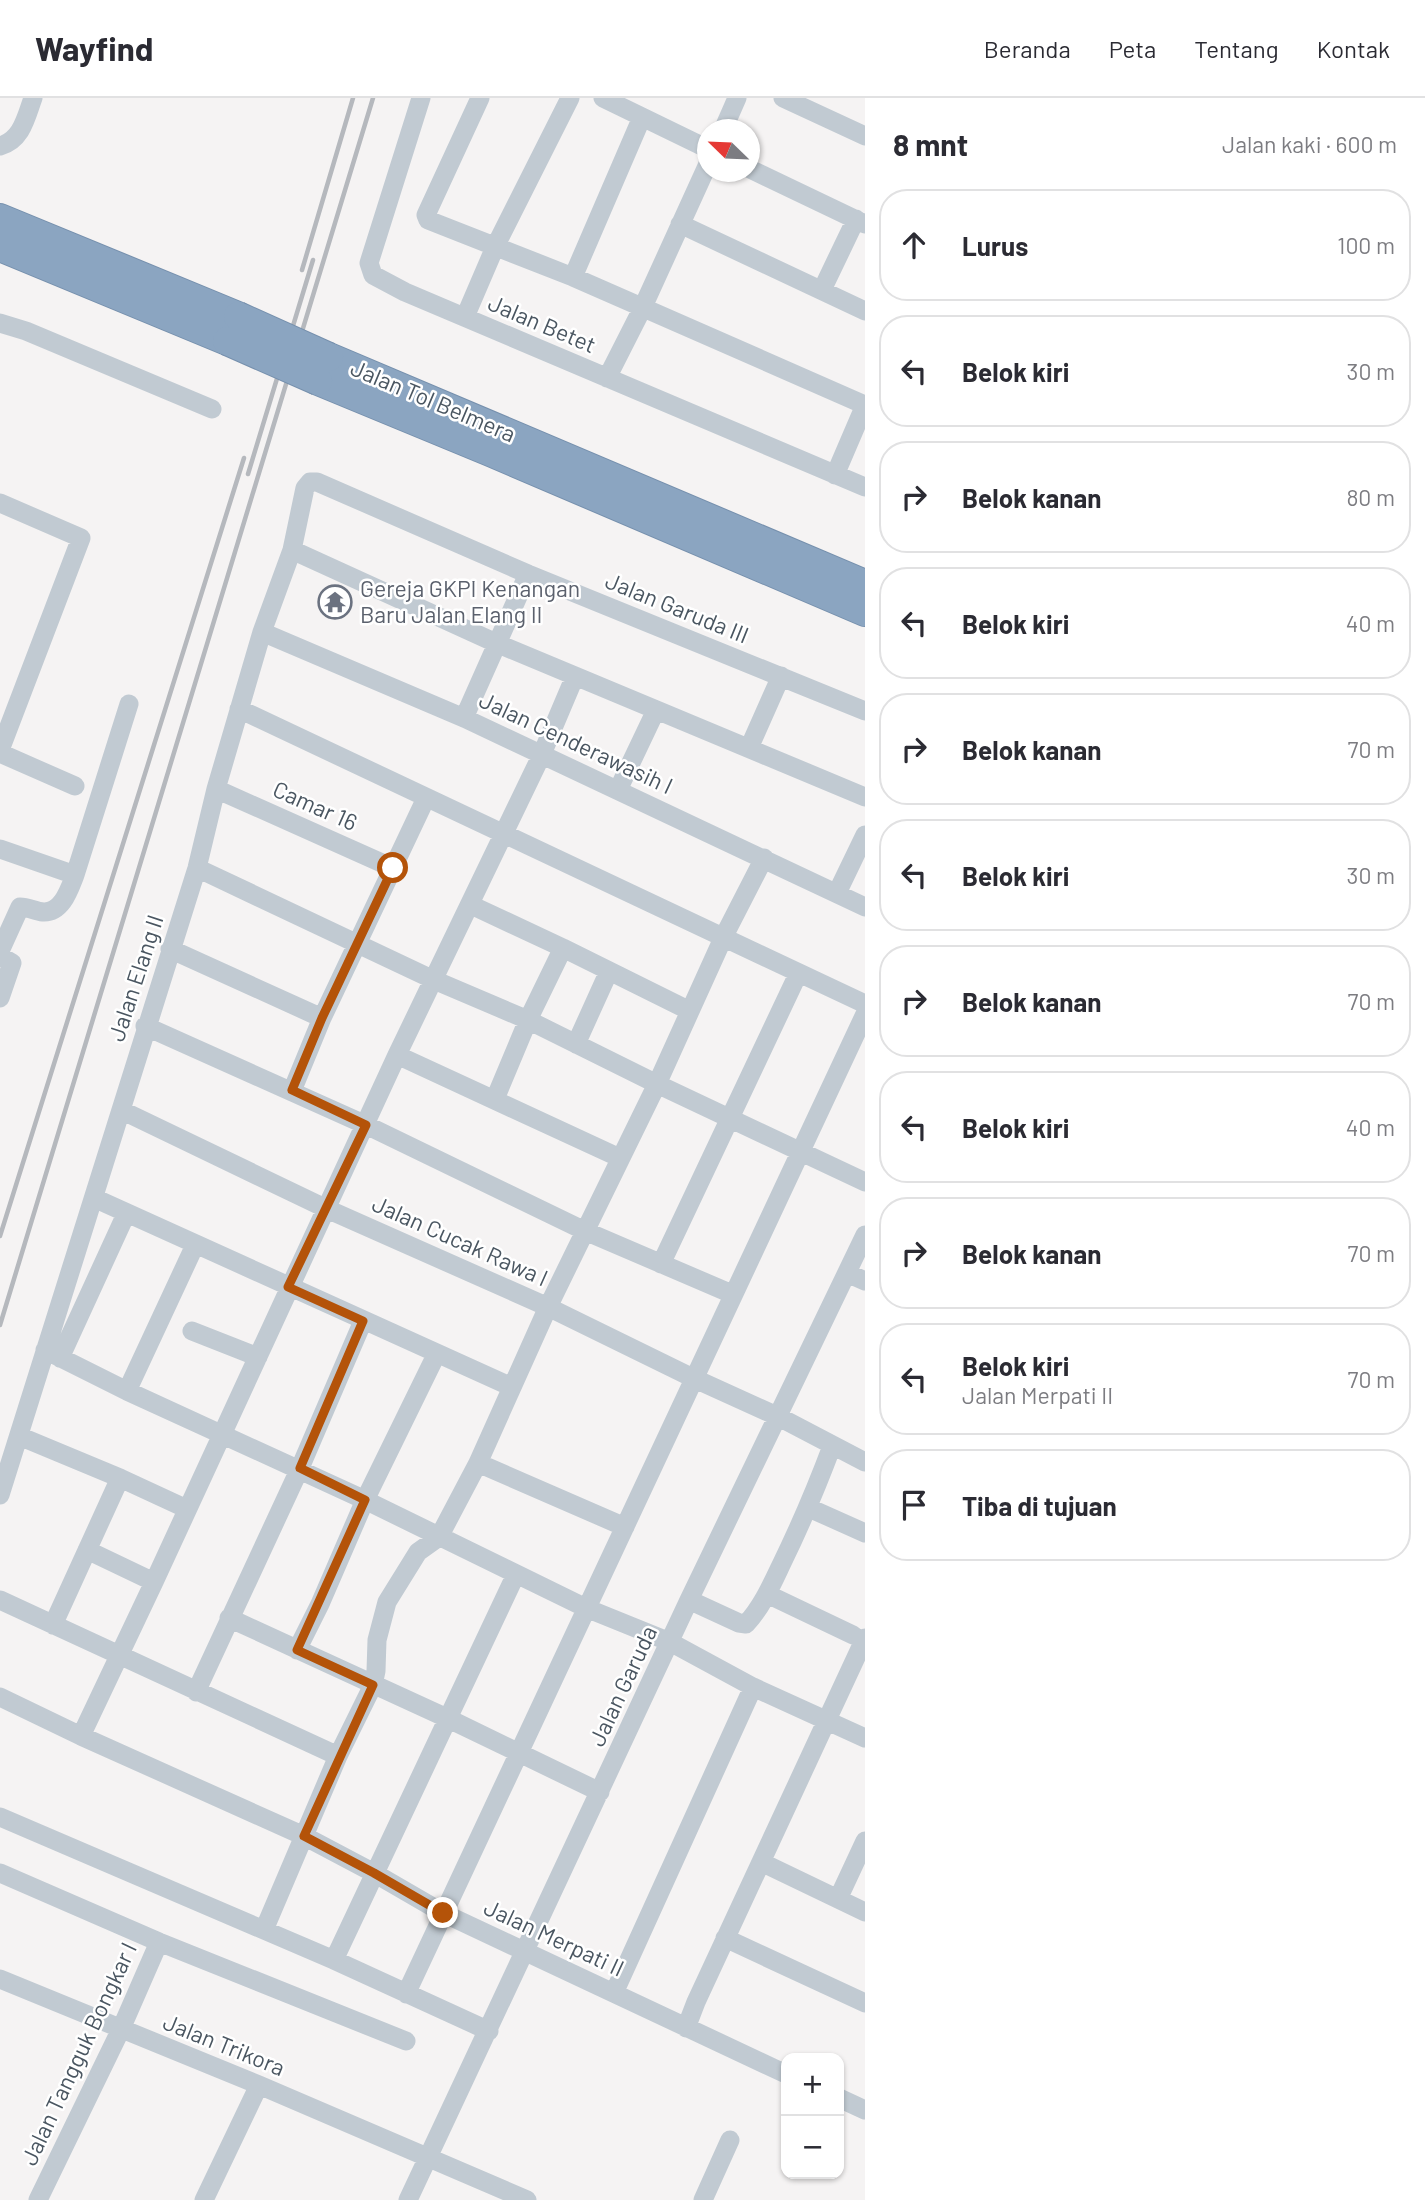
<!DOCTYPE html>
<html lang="id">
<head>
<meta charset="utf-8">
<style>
	body { margin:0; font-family:Barlow,sans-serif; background:#f7f7f7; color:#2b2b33 }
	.controls { position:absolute; right:21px; bottom:21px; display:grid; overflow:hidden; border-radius:14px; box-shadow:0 2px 5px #0004 }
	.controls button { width:63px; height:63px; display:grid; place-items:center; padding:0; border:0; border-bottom:2px solid #e1e1e2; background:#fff; color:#2b2b33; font:35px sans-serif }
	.compass { position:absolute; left:697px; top:21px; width:63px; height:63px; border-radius:50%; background:#fff; box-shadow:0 2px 5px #0004; rotate:293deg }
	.stop { position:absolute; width:21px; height:21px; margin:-16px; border:5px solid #b45309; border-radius:50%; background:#fff }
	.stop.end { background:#b45309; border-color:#fff; box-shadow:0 2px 7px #0008 }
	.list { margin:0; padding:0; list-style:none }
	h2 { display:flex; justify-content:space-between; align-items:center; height:91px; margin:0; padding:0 28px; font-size:30px }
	h2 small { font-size:23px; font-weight:400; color:#7c7c81 }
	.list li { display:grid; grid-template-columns:46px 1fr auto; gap:21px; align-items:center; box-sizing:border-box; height:112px; margin:0 14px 14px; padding:0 14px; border:2px solid #e1e1e2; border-radius:28px }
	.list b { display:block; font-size:26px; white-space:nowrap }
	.list p { margin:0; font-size:23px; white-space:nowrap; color:#7c7c81 }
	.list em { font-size:23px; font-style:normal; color:#7c7c81 }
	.icon { flex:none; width:38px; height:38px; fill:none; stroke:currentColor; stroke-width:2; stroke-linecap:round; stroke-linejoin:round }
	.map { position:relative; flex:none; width:865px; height:2102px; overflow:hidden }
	header { display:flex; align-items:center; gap:42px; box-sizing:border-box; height:98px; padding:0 35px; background:#fff; border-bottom:2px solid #e1e1e2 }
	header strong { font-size:33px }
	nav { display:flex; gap:38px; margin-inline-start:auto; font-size:24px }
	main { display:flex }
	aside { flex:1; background:#fff }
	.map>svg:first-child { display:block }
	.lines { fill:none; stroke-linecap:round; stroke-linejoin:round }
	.highway-casing { stroke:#7690ad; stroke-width:30 }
	.minor { stroke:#c1cad2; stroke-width:19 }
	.highway { stroke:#8ba5c1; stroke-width:28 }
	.rail { stroke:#b5b8bd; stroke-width:4.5 }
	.highway-bridge-casing { stroke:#7690ad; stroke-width:30; stroke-linecap:butt }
	.highway-bridge { stroke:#8ba5c1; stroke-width:28 }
	.route { stroke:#b45309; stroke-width:9 }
	.labels { text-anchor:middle; stroke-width:5; stroke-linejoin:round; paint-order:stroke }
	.street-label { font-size:23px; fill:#4a5661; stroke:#fff }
	.worship-label { font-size:23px; fill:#5b616d; stroke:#fff; text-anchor:start }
</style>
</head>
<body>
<header>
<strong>Wayfind</strong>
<nav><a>Beranda</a><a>Peta</a><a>Tentang</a><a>Kontak</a></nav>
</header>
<main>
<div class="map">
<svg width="865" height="2102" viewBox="0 0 865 2102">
	<rect width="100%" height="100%" fill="#f5f3f3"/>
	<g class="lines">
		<defs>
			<path id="highway" d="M0,120l238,98
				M0,149l227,94
				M329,259l536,227
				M318,283l172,71 375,160"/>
		</defs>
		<use href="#highway" class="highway-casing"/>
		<path class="minor" d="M421,0l-52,165 4,12 32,17 460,195
			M480,0l-54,117 2,5 145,57 292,128 -30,70
			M603,0l105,51
			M783,0l82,38
			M723,32l14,-32
			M0,48c22,-6 26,-29 33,-48
			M750,71l115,55
			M680,126l185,87
			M573,179l69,-160
			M822,192l34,-71
			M465,219l30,-70 75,-149
			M0,225l26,8 186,78
			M607,280l35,-69 66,-145
			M0,405l81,35 -81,212
			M292,452l204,93 369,154
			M262,534l202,86 401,189
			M239,611l626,295
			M464,620l64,-144
			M749,650l32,-72
			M0,655l75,33
			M216,691l177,79
			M618,692l38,-80
			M0,751l75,26
			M197,770l237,112 94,40 129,64 208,98
			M837,795l28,-58
			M471,807l92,43 127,63
			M170,851l152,69 104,-220
			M0,853l20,-44c8,0 15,4 23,5 19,1 26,-22 32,-37l54,-171
			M0,858l12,7 -12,35
			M145,928l221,99 219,106 147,63
			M576,946l33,-73
			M397,957l223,103
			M292,993l30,-73
			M495,1001l33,-79 35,-72
			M121,1012l206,99 221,98 145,71 86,39 86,45
			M94,1100l418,189
			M661,1166l137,-290
			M847,1175l18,8
			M192,1233l66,26
			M45,1252l82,41 238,109 221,108 84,34 83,45 112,51
			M60,1260l66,-144
			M127,1293l68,-146
			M19,1338l101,42 67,31
			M478,1365l147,64
			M0,1397l197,-627 19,-79 46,-157 30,-82 13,-62 5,-6h7l211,92 337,137
			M809,1410l56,25
			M87,1452l67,32
			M767,1496l86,41
			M0,1502l338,156
			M689,1502l50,23 7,1c16,-17 26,-40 36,-61 19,-39 35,-77 50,-117
			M229,1520l220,101 151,73
			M53,1527l67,-147
			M297,1552l23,-46 45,-104 71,-145
			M196,1594l104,-224 63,-147
			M0,1599l81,39 223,100 70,37 69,40 343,161
			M81,1638l73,-154 243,-527 145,-301 33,-78
			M0,1719l334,143 155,71
			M761,1764l104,50
			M0,1775l159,69 247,99
			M838,1801l27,-58
			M264,1832l74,-174 35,-71 3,-14 1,-31 10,-38 31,-50 21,-15 39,-74 70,-156 109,-223 67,-148 40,-78
			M725,1840l140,65
			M334,1862l182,-386
			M0,1881l259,106 268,115
			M614,1895l139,-306
			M406,1896l459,-980
			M686,1930l10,-26 169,-364
			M839,2000l26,12
			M38,2102l83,-171 38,-87
			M204,2102l55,-115
			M408,2102l281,-600 176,-365
			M703,2102l27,-60"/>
		<use href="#highway" class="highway"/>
		<path class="rail" d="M302,172l51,-172
			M248,376l65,-214
			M0,1138l244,-778
			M0,1227l373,-1227"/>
		<defs>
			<path id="highway-bridge" d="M238,218l91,41
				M227,243l91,40"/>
		</defs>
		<use href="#highway-bridge" class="highway-bridge-casing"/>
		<use href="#highway-bridge" class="highway-bridge"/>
	</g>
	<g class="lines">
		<path class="route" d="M393,770l-71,150 -30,72 74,35 -78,162 75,34 -63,147 65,32 -68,150 76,35 -69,151 70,37 69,40"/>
	</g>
	<defs>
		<symbol id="temple-ring" viewBox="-11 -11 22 22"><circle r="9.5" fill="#fff" stroke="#6b7280" stroke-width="1.5"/><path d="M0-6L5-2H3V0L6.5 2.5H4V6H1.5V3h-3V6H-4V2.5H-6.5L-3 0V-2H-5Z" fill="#6b7280"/></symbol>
	</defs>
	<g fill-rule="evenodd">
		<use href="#temple-ring" x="316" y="485" width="38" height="38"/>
	</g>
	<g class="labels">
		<g class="street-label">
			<text transform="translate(542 226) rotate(23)" y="8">Jalan Betet</text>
			<text transform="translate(433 303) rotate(23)" y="8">Jalan Tol Belmera</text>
			<text transform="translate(677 510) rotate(22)" y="8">Jalan Garuda III</text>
			<text transform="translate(576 645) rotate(25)" y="8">Jalan Cenderawasih I</text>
			<text transform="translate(315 708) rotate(24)" y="8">Camar 16</text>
			<text transform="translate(136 880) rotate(-72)" y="8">Jalan Elang II</text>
			<text transform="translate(460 1143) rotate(24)" y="8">Jalan Cucak Rawa I</text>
			<text transform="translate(623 1588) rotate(-65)" y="8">Jalan Garuda</text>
			<text transform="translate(554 1840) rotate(25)" y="8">Jalan Merpati II</text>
			<text transform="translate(224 1947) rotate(22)" y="8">Jalan Trikora</text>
			<text transform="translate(79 1956) rotate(-65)" y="8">Jalan Tangguk Bongkar I</text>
		</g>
		<g class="worship-label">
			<text x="360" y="499">Gereja GKPI Kenangan<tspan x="360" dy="26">Baru Jalan Elang II</tspan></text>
		</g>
	</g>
</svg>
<div class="controls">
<button>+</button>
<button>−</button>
</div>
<svg class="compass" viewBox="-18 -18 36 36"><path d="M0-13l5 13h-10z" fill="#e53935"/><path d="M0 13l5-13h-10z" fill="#7c7c81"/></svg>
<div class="stop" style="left:393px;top:770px"></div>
<div class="stop end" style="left:443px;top:1815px"></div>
</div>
<aside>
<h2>8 mnt<small>Jalan kaki · 600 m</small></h2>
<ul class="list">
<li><svg class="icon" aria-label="ahead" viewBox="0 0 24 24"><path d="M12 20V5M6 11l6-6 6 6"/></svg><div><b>Lurus</b></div><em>100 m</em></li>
<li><svg class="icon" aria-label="left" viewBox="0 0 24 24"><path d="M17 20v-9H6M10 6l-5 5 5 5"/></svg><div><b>Belok kiri</b></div><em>30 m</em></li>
<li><svg class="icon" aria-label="right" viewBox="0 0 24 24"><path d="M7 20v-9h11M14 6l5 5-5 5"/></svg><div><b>Belok kanan</b></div><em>80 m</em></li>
<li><svg class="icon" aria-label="left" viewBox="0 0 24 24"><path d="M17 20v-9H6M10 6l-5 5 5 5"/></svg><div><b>Belok kiri</b></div><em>40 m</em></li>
<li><svg class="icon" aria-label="right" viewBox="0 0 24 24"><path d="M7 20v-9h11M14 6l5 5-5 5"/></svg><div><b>Belok kanan</b></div><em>70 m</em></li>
<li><svg class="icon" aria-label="left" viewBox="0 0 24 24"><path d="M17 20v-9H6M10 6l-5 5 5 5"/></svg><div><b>Belok kiri</b></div><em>30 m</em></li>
<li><svg class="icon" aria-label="right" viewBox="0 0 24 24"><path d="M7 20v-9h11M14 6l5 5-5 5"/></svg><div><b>Belok kanan</b></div><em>70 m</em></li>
<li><svg class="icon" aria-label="left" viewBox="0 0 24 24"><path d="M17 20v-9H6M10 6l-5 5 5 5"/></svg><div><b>Belok kiri</b></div><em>40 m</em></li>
<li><svg class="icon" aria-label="right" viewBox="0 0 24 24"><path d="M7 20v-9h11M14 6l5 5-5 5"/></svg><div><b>Belok kanan</b></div><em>70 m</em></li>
<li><svg class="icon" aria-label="left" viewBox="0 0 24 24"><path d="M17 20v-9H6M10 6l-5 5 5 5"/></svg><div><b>Belok kiri</b><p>Jalan Merpati II</p></div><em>70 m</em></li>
<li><svg class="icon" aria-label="arrive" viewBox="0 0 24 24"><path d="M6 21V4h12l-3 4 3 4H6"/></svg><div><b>Tiba di tujuan</b></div></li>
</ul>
</aside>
</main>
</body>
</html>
